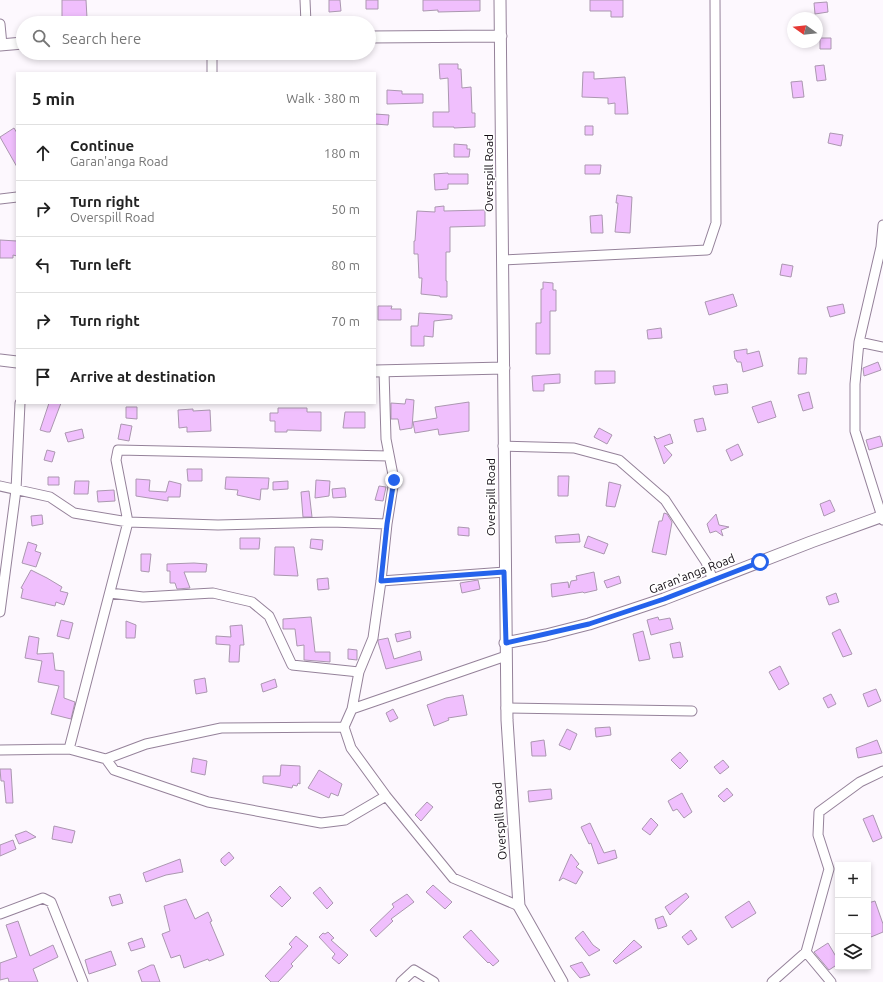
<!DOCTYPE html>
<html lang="en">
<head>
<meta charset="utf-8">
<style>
	body { margin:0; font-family:Ubuntu,sans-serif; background:#f6f6f6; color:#222 }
	.controls { position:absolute; right:12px; bottom:12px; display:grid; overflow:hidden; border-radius:0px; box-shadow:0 2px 6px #0003 }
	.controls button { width:36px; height:36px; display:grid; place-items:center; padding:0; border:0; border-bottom:1px solid #e0e0e0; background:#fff; color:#222; font:20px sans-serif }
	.compass { position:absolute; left:787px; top:12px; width:36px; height:36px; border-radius:50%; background:#fff; box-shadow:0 2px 6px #0003; rotate:285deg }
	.stop { position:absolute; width:12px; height:12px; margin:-9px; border:3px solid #2563eb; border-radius:50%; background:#fff }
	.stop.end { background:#2563eb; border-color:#fff; box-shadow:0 1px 4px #0008 }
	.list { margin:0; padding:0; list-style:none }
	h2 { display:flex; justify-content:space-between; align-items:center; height:52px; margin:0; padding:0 16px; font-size:17px }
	h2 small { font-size:13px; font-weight:400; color:#767676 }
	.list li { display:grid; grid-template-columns:26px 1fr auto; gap:12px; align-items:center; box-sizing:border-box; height:56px; padding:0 16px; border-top:1px solid #e0e0e0 }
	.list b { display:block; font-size:15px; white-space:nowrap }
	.list p { margin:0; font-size:13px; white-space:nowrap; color:#767676 }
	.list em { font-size:13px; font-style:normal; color:#767676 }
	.icon { flex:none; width:22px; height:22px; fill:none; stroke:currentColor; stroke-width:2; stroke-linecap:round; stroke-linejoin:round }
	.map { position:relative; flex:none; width:883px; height:982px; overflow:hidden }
	.search { position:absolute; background:#fff; box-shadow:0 2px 6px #0003; left:16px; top:16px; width:360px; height:44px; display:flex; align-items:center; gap:10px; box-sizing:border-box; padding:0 14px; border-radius:22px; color:#767676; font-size:15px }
	.panel { position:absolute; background:#fff; box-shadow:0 2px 6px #0003; left:16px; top:72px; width:360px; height:332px; border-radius:0px }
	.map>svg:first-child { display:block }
	.building { fill:#f0bffd; stroke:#ab97b0 }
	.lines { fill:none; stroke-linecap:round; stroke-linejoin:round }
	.minor-casing { stroke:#95829a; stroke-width:11 }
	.tertiary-casing { stroke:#95829a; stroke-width:13 }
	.minor { stroke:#fff; stroke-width:9 }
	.tertiary { stroke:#fff; stroke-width:11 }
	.route { stroke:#2563eb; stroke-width:5 }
	.labels { text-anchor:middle; stroke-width:3; stroke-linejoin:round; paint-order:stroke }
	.street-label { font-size:12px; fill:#120b13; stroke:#fff }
</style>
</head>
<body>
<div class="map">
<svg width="883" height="982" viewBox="0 0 883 982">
	<rect width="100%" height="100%" fill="#fdf8fe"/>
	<path class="building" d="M62,0h24l1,18 -25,1z
		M329,0h11l1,11 -12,1z
		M366,0h12v9h-12z
		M423,0h57v11l-42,1v-2l-15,1z
		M590,0h33v17h-12v-6h-21z
		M827,2l1,10 -13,2 -1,-11z
		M820,38h11v11h-11z
		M439,64h19v5h3l1,19 9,-1 1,26h3v14l-21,1v-1h-21v-15h16l-1,-34 -8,1z
		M824,65l2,15 -9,1 -2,-15z
		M583,72h11v7l31,-2 3,37h-13v-11l-7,1v-6l-26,-1z
		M802,81l2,16 -11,1 -2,-16z
		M387,90l15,1v3h21v9l-36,1z
		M375,114l14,1 -1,10 -13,-1z
		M585,126h8v9h-8z
		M14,128l3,5v34l-17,-30z
		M830,133l13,2 -2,11 -13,-3z
		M454,144l13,1v4h3l-1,8h-15z
		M585,165h16l-1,9h-15z
		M448,173v1h20v10h-20v5l-13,1 -1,-16z
		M617,195l15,2 -2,36 -15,-1 3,-29h-2z
		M444,206v5l41,-1v16l-35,1v25h-4v29h1v16h-7v-1l-19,-2 1,-16h-3l-1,-24h-4v-13h1l2,-30 18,1v-5z
		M602,215l1,18h-12l-1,-17z
		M0,240l17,1v15l-4,-1v3h-13z
		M782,264l11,2 -2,11 -11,-2z
		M543,282l10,1v7h3v21h-6v43h-14v-31h5v-34h2z
		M733,294l4,12 -28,9 -4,-13z
		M843,304l2,9 -15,4 -3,-10z
		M378,306h14l-1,3h10v11h-23z
		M419,313l33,2v4l-18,2 -1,16 -9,-1v10h-13v-20h7z
		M661,328l1,10 -14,1 -1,-9z
		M747,349v5l12,-3 4,15 -20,6 -2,-10h-4l-1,-3h-1l-1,-8z
		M799,358h8l-1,16h-8z
		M878,362l3,8 -17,6 -1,-8z
		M595,371h20v12l-20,1z
		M560,374v9l-16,1v7h-11l-1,-15z
		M727,384l1,9 -13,2 -2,-9z
		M809,392l4,16 -10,3 -5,-16z
		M406,399l8,1 -2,28 -12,2 -2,-11h-7v-16l14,1z
		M771,401l5,16 -18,6 -6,-16z
		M469,402v29l-30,4 -1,-6 -23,4 -2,-11 24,-4 -2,-11z
		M49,403h12l-11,29h-3l-7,-2z
		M126,407h11v12l-11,-1z
		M278,408h29v4h14v19l-34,-1v2h-12v-11h-5v-8h8z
		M193,409v2l17,-1 1,21 -24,1v-5l-8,1 -1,-18z
		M345,412h20v16h-22z
		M703,418l3,12 -9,2 -3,-12z
		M121,424l11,2 -3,15 -11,-2z
		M599,428l13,7 -5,9 -13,-7z
		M82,429l2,9 -16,4 -3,-9z
		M670,434l3,9 -9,3 8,9 -8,9 -10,-28 3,3z
		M880,436l3,10 -14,4 -3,-10z
		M738,444l5,11 -12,6 -5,-11z
		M47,450l8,2 -3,10 -8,-2z
		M187,469h15v12h-14z
		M558,476h11l-1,20h-10z
		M48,477h11v8h-11z
		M226,477l43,1 -1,11h-7l-1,11 -23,-5 1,-5 -13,-1z
		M136,479l14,1 -1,11 17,1 3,-11 12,3 -1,13h-12v4l-32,-5z
		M316,480l14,1 -1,15 -14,2z
		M75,481h14l-1,13h-14z
		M288,481v8l-15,1v-8z
		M609,482l12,3 -6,22 -9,-1z
		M379,486l7,1 -3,14 -8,-1z
		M342,488h3l1,9 -13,1 -1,-9z
		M114,490l1,11 -17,1 -1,-11z
		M309,491l3,26h-9l-2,-25z
		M830,500l5,11 -11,5 -4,-12z
		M664,513l3,1 5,8 -6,33 -14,-3 7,-31h3z
		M716,514l3,11 10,2 -8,3 2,6 -7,-5 -6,2 -3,-9z
		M42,515l1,9 -11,2 -1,-10z
		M458,527l11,1v8l-11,-1z
		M579,534l1,8 -24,1 -1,-7z
		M588,536l20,8 -4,10 -20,-7z
		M240,538h20l-1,11h-19z
		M311,539l12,1 -1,10 -12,-2z
		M28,542l9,3 -2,6 6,2 -5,14 -14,-4z
		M275,547h19l4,29 -24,-1z
		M141,554h10l-2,18 -8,-1z
		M194,563l13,1 -1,8h-22l6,16 -13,1 -2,-6h-5v-12h-3v-7z
		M31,570l16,8 15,9 -2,4 8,2 -4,12 -8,-3 -1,4 -34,-8 2,-9 -2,-1z
		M594,572l3,18 -13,3 -1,-1 -31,5 -1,-13 17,-2 1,6 2,-7 6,-1 -1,-4z
		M619,576l2,7 -14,5 -3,-7z
		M328,578l1,11 -11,1 -1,-11z
		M478,580l2,9 -18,4 -2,-10z
		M836,593l3,9 -10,3 -3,-8z
		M311,617l4,35h15v10l-26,-2v-15l-7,1 -2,-17h-12v-10z
		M658,617l1,3 11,-2 3,11 -22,6 -4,-15z
		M61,620l12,3 -4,16 -12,-3z
		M126,621l10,4 -1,13h-9z
		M242,625l2,20h-4l-1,17h-10l1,-17 -14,-1v-8l15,1 -1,-11z
		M840,629l12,25 -9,3 -11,-24z
		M410,631l1,7 -14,4 -2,-8z
		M643,631l7,28 -11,2 -6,-27z
		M29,636l10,2 -2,16 16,-1 2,17 9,1v27l11,4 -4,17 -20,-5 8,-28 -21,-4 4,-21 -17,-3z
		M388,638l6,21 26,-8 2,9 -36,9 -8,-27v-2z
		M680,642l3,15 -10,1 -3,-14z
		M348,649l9,1v10l-9,-1z
		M780,666l9,18 -10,6 -10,-18z
		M205,678l2,14 -11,2 -2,-14z
		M275,679l2,8 -14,5 -2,-8z
		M876,689l5,12 -13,6 -5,-13z
		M831,694l5,10 -8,4 -5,-10z
		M463,695l4,20 -19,3 1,2 -15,6 -7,-21 19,-7z
		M393,709l5,9 -8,4 -4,-9z
		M610,727l1,8 -15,2 -1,-9z
		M567,729l10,5 -7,16 -11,-5z
		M544,740l2,16h-14l-1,-14z
		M877,740l5,13 -24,5 -2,-10z
		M680,752l8,9 -8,8 -9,-9z
		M193,758l14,3 -2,14 -14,-3z
		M723,760l6,7 -9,7 -6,-7z
		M281,765l19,1v18l-2,-1 -1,3 -4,-1 -1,3 -29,-5v-7h17z
		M0,769h11l2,34h-7l-2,-22h-3z
		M319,770l23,14 -4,12 -7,-3 -2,5 -21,-10z
		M727,788l6,7 -9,7 -6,-6z
		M551,789l1,10 -23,3 -1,-11z
		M682,793l10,19 -8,6 -7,-9 -4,2 -5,-10z
		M427,802l6,5 -12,14 -6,-6z
		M873,815l9,23 -9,4 -10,-23z
		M651,818l7,7 -8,10 -8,-6z
		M590,823l14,30 11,-3 2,8 -19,6 -7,-21 -2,1 -8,-17z
		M54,826l21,5 -3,12 -20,-4z
		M26,831l10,6 -17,7 -4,-9z
		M13,840l3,9 -16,7v-11z
		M229,852l5,6 -9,8 -4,-4v-3z
		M571,854l8,10 -3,3 7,5 -7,12 -13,-6 -4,3z
		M180,859l3,13 -17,3 -20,7 -3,-9z
		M433,885l19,17 -7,7 -19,-17z
		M280,886l11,12 -9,9 -12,-11z
		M320,887l13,16 -6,6 -14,-16z
		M686,893l3,4 -19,18 -5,-8z
		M120,894l3,9 -11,3 -3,-9z
		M407,894l7,8 -23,17 2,2 -17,16 -6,-7 24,-23 -2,-3z
		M186,899l9,20 13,-7 4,9 -2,1 14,33 -15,6 -1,-2 -24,9 -4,-13 -9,3 -9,-24 8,-3 -6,-25z
		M749,901l7,12 -24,15 -7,-11z
		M875,901l8,23v8l-12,5 -3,-8v-26z
		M663,916l4,10 -9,3 -3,-10z
		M18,921l12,35 23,-11 5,12 -25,12 5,13h-29l-1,-4 -8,2v-17l17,-6 -11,-32z
		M471,930l28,31 -6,5 -4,-4 -1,1 -25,-26z
		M691,930l6,9 -9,6 -6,-8z
		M583,931l10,14 7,5 -11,6 -14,-18z
		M328,932l6,6 -3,2 17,15 -9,9 -7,-6 3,-4 -16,-17 4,-4 2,1z
		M296,936l12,10 -17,18 2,2 -15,16h-7l-6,-6 27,-29 -3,-3z
		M142,938l3,9 -14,4 -3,-8z
		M634,940l8,7 -26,17 -3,-3z
		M828,943l10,17v4l-9,6 -15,-18z
		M111,951l5,14 -27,9 -4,-14z
		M582,962l8,13 -10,3 -10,-12z
		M151,965h3l6,17h-18l-4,-11z"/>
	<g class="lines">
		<defs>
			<path id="minor" d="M305,0l1,23
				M0,24l2,21
				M212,73v-20
				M0,199l17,-2
				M883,225l-2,22 -22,95 -4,42v47l28,89
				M502,260l205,-10 9,-27 -1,-223
				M859,342l24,5
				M503,446l71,2 45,12 46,40 41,62 7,18
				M0,486l50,11 24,16 54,9 90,3 113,-3 56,2
				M381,581l124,-9
				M110,593l33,4 70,-4 39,9 17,14 23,49 67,7
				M0,612l16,-122 4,-87
				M506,708l186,3
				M352,709l7,-37 14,-34 8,-57 6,-57 7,-44 -8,-41 -2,-68
				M344,727l8,-18 154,-53
				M69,749l59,-227 -12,-62 2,-10 271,6
				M0,750l69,-1 37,10 40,-15 75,-16 123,-1 7,21 35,48 67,82 66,28
				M106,759l8,11 94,32 113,21 24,-3 41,-24
				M0,914l43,-16 8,4 32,80
				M806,952l23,-83 -11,-34 1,-23 41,-30 23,-11
				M401,982l13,-12 20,12
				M772,982l34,-30 25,30"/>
			<path id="tertiary" d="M500,0l7,720 12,186 43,76
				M369,37l132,-1
				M0,45l23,-2
				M0,360l17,2
				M375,371l129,-3
				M505,643l41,-8 43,-11 75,-25 147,-57 72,-26"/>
		</defs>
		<use href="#minor" class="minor-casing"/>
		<use href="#tertiary" class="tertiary-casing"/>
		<use href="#minor" class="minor"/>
		<use href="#tertiary" class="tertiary"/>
	</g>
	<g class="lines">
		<path class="route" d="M394,480l-7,44 -6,57 123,-9 2,71 83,-19 75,-25 96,-37"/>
	</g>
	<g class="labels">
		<g class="street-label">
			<text transform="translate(489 173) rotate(-90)" y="4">Overspill Road</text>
			<text transform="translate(491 497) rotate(-90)" y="4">Overspill Road</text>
			<text transform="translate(692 574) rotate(-21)" y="4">Garan'anga Road</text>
			<text transform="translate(500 821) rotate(-94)" y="4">Overspill Road</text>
		</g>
	</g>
</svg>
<div class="controls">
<button>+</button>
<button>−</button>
<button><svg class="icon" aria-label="layers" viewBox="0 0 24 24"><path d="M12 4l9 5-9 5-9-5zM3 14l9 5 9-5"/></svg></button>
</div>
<svg class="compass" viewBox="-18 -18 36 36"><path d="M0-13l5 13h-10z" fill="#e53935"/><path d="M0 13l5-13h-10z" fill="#767676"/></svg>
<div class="stop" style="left:760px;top:562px"></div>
<div class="stop end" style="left:394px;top:480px"></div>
<div class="search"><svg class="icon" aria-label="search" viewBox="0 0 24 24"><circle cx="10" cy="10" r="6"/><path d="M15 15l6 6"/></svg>Search here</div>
<section class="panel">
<h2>5 min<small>Walk · 380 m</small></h2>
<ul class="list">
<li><svg class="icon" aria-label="ahead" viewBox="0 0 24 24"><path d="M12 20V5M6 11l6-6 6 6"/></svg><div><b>Continue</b><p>Garan'anga Road</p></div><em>180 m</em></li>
<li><svg class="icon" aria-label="right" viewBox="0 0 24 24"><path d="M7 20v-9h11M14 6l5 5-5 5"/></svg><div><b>Turn right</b><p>Overspill Road</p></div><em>50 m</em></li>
<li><svg class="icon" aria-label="left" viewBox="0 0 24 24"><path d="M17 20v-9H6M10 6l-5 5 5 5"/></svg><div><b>Turn left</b></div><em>80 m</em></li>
<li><svg class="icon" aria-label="right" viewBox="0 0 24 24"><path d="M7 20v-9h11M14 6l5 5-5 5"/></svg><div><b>Turn right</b></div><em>70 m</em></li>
<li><svg class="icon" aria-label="arrive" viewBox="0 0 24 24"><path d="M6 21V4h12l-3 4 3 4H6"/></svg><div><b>Arrive at destination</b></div></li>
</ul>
</section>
</div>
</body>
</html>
